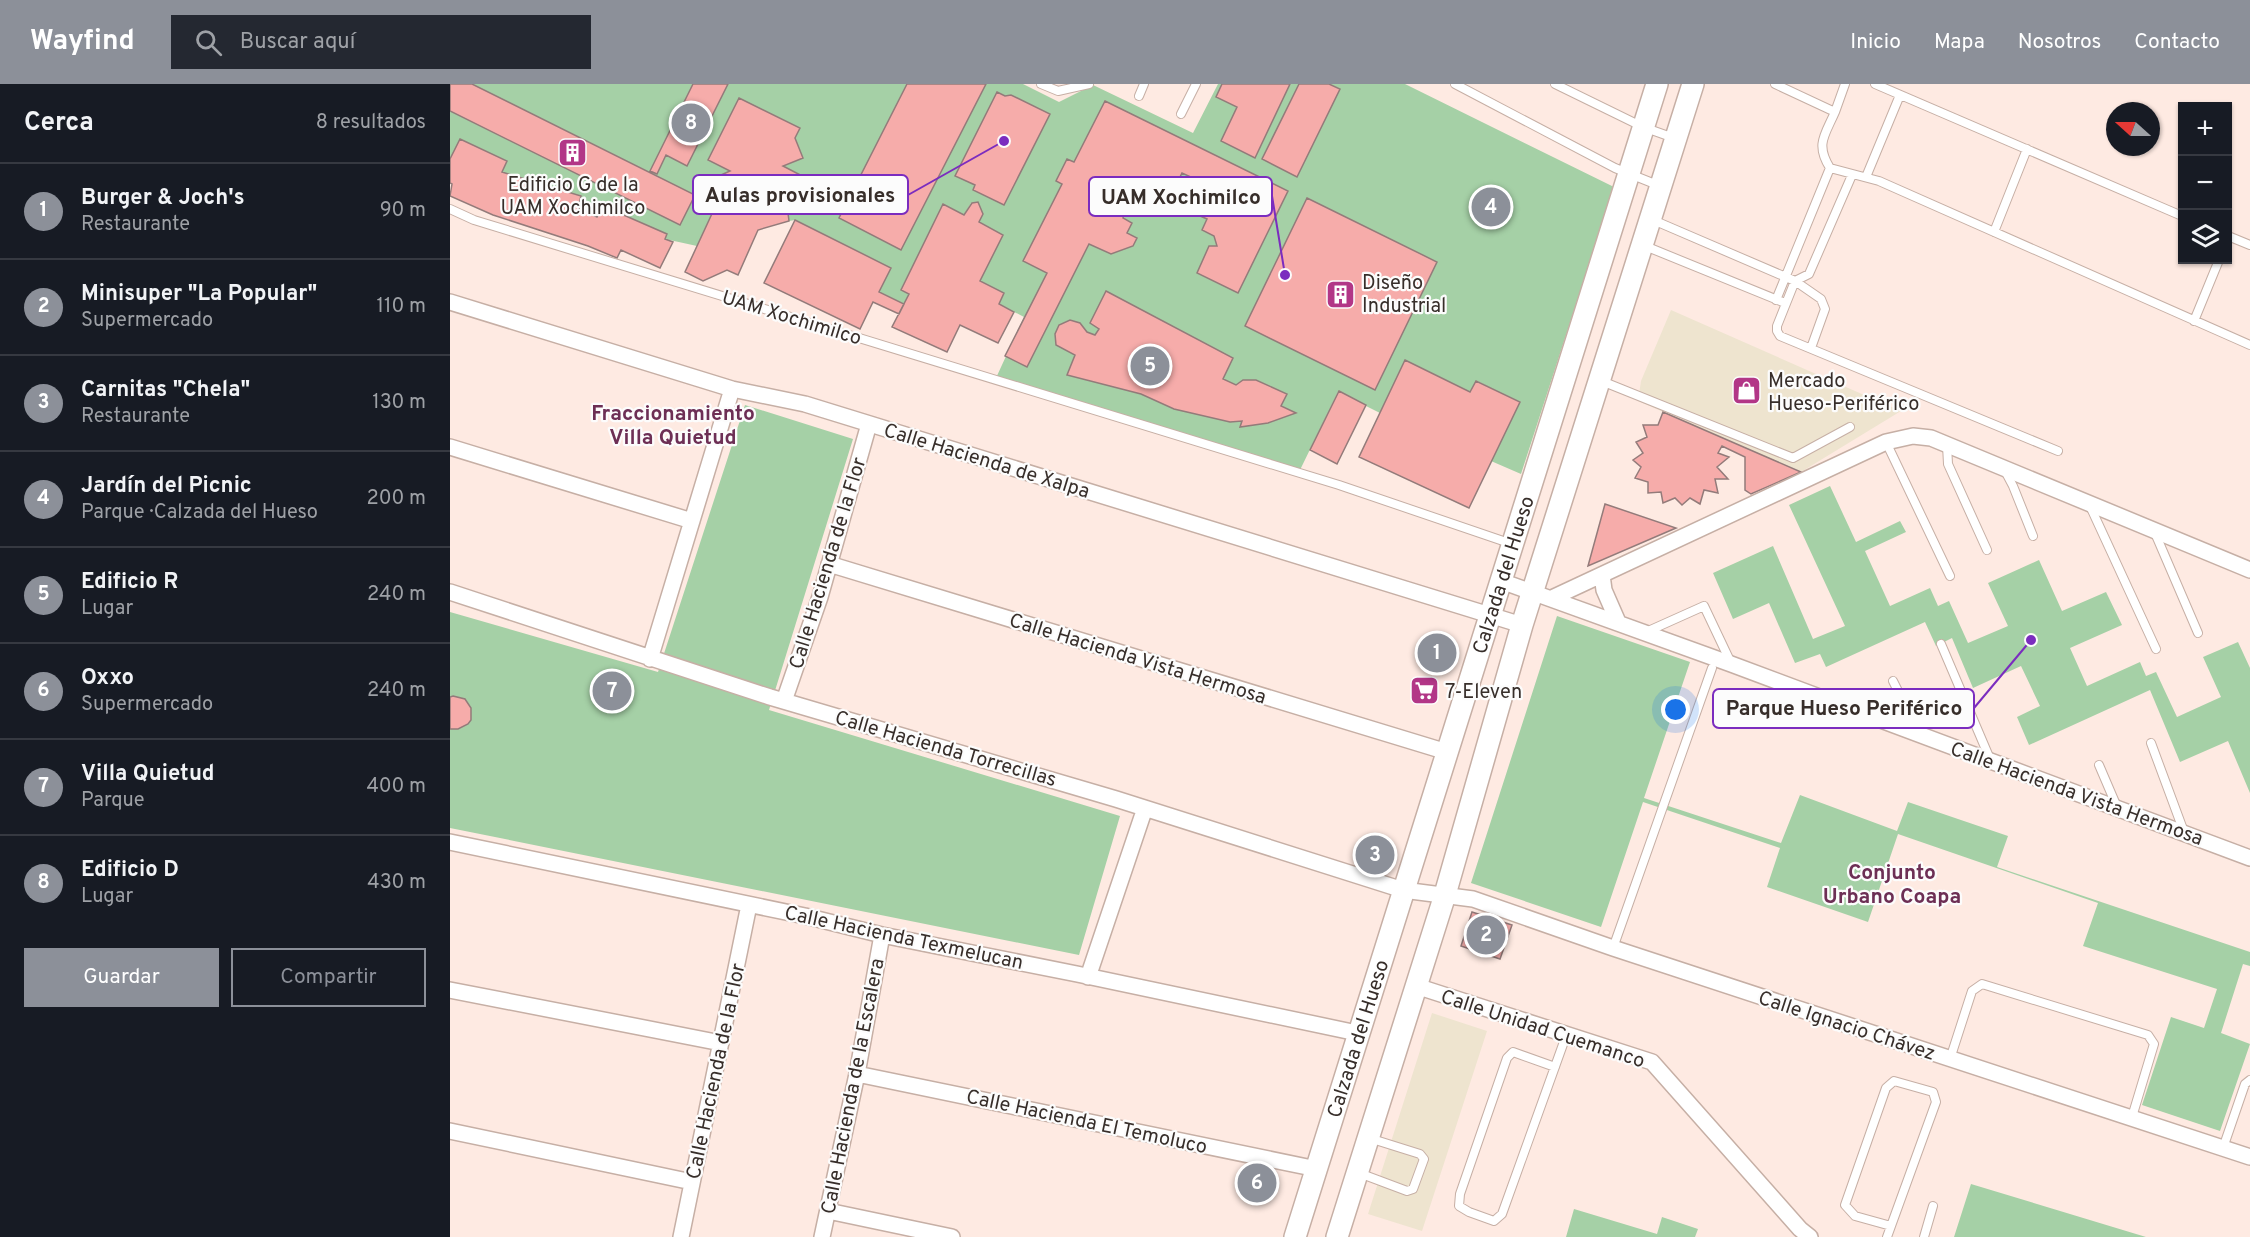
<!DOCTYPE html>
<html lang="es">
<head>
<meta charset="utf-8">
<style>
	body { margin:0; font-family:Overpass,sans-serif; background:#242831; color:#f1f3f6 }
	.controls { position:absolute; right:18px; top:18px; display:grid; overflow:hidden; border-radius:0px; box-shadow:0 2px 4px #0004 }
	.controls button { width:54px; height:54px; display:grid; place-items:center; padding:0; border:0; border-bottom:2px solid #363941; background:#171b24; color:#f1f3f6; font:30px sans-serif }
	.compass { position:absolute; left:1656px; top:18px; width:54px; height:54px; border-radius:50%; background:#171b24; box-shadow:0 2px 4px #0004; rotate:291deg }
	.you { position:absolute; left:1226px; top:626px; width:21px; height:21px; margin:-15px; border:4px solid #fff; border-radius:50%; background:#1a73e8; box-shadow:0 0 0 9px #1a73e833 }
	.badge { display:grid; place-items:center; width:39px; height:39px; border-radius:50%; background:#8c9099; color:#fff; font-size:20px; font-weight:700 }
	.pin { position:absolute; translate:-50% -50%; border:3px solid #fff; box-shadow:0 2px 6px #0006 }
	.list { margin:0; padding:0; list-style:none }
	h2 { display:flex; justify-content:space-between; align-items:center; height:78px; margin:0; padding:0 24px; font-size:26px }
	h2 small { font-size:20px; font-weight:400; color:#9ea1a6 }
	.list li { display:grid; grid-template-columns:39px 1fr auto; gap:18px; align-items:center; box-sizing:border-box; height:96px; padding:0 24px; border-top:2px solid #363941 }
	.list b { display:block; font-size:22px; white-space:nowrap }
	.list p { margin:0; font-size:20px; white-space:nowrap; color:#9ea1a6 }
	.list em { font-size:20px; font-style:normal; color:#9ea1a6 }
	.actions { display:flex; gap:12px; padding:18px 24px }
	.actions a { flex:1; padding:14px 0; border:2px solid #8c9099; border-radius:0px; text-align:center; font-size:21px; color:#8c9099 }
	.actions .main { background:#8c9099; color:#fff }
	.icon { flex:none; width:33px; height:33px; fill:none; stroke:currentColor; stroke-width:2; stroke-linecap:round; stroke-linejoin:round }
	.map { position:relative; flex:none; width:1800px; height:1153px; overflow:hidden }
	header { display:flex; align-items:center; gap:36px; box-sizing:border-box; height:84px; padding:0 30px; background:#8c9099; color:#fff }
	header strong { font-size:28px }
	nav { display:flex; gap:33px; margin-inline-start:auto; font-size:21px }
	.search { width:420px; height:54px; background:#242831; display:flex; align-items:center; gap:15px; box-sizing:border-box; padding:0 21px; border-radius:0px; color:#9ea1a6; font-size:22px }
	main { display:flex }
	aside { flex:1; background:#171b24 }
	.map>svg:first-child { display:block }
	.commercial { fill:#eee4cf }
	.green { fill:#a5d0a6; fill-rule:evenodd }
	.building { fill:#f6acaa; stroke:#937b7a; stroke-width:1.5 }
	.lines { fill:none; stroke-linecap:round; stroke-linejoin:round }
	.service-casing { stroke:#c6afa5; stroke-width:10 }
	.minor-casing { stroke:#c6afa5; stroke-width:18 }
	.secondary-casing { stroke:#c6afa5; stroke-width:24 }
	.service { stroke:#fff; stroke-width:8 }
	.minor { stroke:#fff; stroke-width:15 }
	.secondary { stroke:#fff; stroke-width:21 }
	.labels { text-anchor:middle; stroke-width:4.5; stroke-linejoin:round; paint-order:stroke }
	.poi-label { font-size:20px; fill:#372e2a; stroke:#fcfcfc; text-anchor:start }
	.street-label { font-size:20px; fill:#372e2a; stroke:#fcfcfc }
	.neighbourhood-label { font-size:21px; font-weight:bold; fill:#6d2f55; stroke:#fcfcfc }
	.leader { fill:none; stroke:#7b2cbf; stroke-width:2 }
	.callout-dot { fill:#7b2cbf; stroke:#fcfcfc; stroke-width:2 }
	.callout { fill:#fcfcfc; stroke:#7b2cbf; stroke-width:2 }
	.callout-label { font-size:21px; text-anchor:middle; font-weight:bold; fill:#372e2a }
</style>
</head>
<body>
<header>
<strong>Wayfind</strong>
<div class="search"><svg class="icon" aria-label="search" viewBox="0 0 24 24"><circle cx="10" cy="10" r="6"/><path d="M15 15l6 6"/></svg>Buscar aquí</div>
<nav><a>Inicio</a><a>Mapa</a><a>Nosotros</a><a>Contacto</a></nav>
</header>
<main>
<aside>
<h2>Cerca<small>8 resultados</small></h2>
<ul class="list">
<li><span class="badge">1</span><div><b>Burger &amp; Joch's</b><p>Restaurante</p></div><em>90 m</em></li>
<li><span class="badge">2</span><div><b>Minisuper &quot;La Popular&quot;</b><p>Supermercado</p></div><em>110 m</em></li>
<li><span class="badge">3</span><div><b>Carnitas &quot;Chela&quot;</b><p>Restaurante</p></div><em>130 m</em></li>
<li><span class="badge">4</span><div><b>Jardín del Picnic</b><p>Parque · Calzada del Hueso</p></div><em>200 m</em></li>
<li><span class="badge">5</span><div><b>Edificio R</b><p>Lugar</p></div><em>240 m</em></li>
<li><span class="badge">6</span><div><b>Oxxo</b><p>Supermercado</p></div><em>240 m</em></li>
<li><span class="badge">7</span><div><b>Villa Quietud</b><p>Parque</p></div><em>400 m</em></li>
<li><span class="badge">8</span><div><b>Edificio D</b><p>Lugar</p></div><em>430 m</em></li>
</ul>
<div class="actions"><a class="main">Guardar</a><a>Compartir</a></div>
</aside>
<div class="map">
<svg width="1800" height="1153" viewBox="0 0 1800 1153">
	<rect width="100%" height="100%" fill="#feeae2"/>
	<path class="commercial" d="M1221,226l145,64 85,37 -100,61 -163,-71 3,-20z
		M982,929l55,18 -65,200 -54,-17z"/>
	<path class="green" d="M0,0h573l36,18 34,-17 100,48 25,-49h187l209,103 -93,287 -30,-13 28,-59 -42,-21 -7,11 -65,-32 -25,53 -42,-21 -38,78 -304,-92 28,-61 -25,-13 5,-11 -24,-12 23,-46 -24,-13 4,-8 -5,-12 -7,1 -7,12 -21,-10 -42,84 8,5 -5,10 -25,-12 12,-24 -96,-48 -6,1 -1,-8 2,-7 11,4 13,-28 -31,-16 20,-8 -8,-20 4,-10 -60,-30 -31,61 22,12 -11,5 9,22 -12,7 -19,41 -32,-7 2,-5 -64,-28 -6,11 -19,-9 2,-12 -78,-24 5,-11 -47,-22 -10,20zM394,124l56,41 -61,-31z
		M295,321l108,34 -84,271 351,106 -41,139 -629,-127v-216l208,60z
		M1380,402l26,56 44,-21 6,11 -41,19 25,55 40,-18 8,18 11,-5 19,42 40,-17 -20,-43 51,-23 23,51 44,-19 16,33 -52,23 17,38 53,-24 6,14 10,-4 21,45 44,-20 -18,-40 35,-15 12,26v125l-22,-52 -48,21 -30,-72 -121,55 -12,-28 23,-11 -19,-40 -48,22 -21,-50 -16,8 -11,-24 -99,45 -6,-13 -25,9 -26,-60 -36,16 -20,-46 60,-27 40,93 32,-13 -56,-121z
		M1107,532l133,46 -46,136 137,45 19,-48 97,36 11,-29 100,34 -11,31 253,85v14l-7,-2 -22,69 29,11 -30,87 -78,-26 29,-88 33,11 13,-39 -134,-43 15,-43 -200,-69 -30,88 -101,-35 13,-39 -137,-46 -42,125 -130,-44z
		M1521,1100l175,53h-192z
		M1124,1125l83,25 5,-17 36,12 -3,8h-129z"/>
	<path class="building" d="M0,0h22l223,111 -15,30 -230,-114z
		M243,0h35l-41,82 -21,-11 -9,19 -7,-3z
		M457,0h79l-85,166 -62,-32z
		M772,0h68l-35,74 -34,-17 16,-34 -21,-10z
		M849,0h30l11,5 -43,88 -35,-18z
		M547,8l8,4 6,-1 39,19 -46,91 -31,-15 2,-5 -20,-9z
		M289,14l61,30 -5,10 8,20 -20,8 31,16 -13,28 -11,-4 -2,7 1,8 -31,9 -20,45 -11,-5 -24,11 -18,-9 31,-67 12,-7 -9,-22 11,-5 -22,-11z
		M655,17l183,90 -50,102 -41,-20 12,-27h8l-3,-10 -12,-6 5,-11 -9,-4 5,-11 -12,-6 4,-9 -8,-4 4,-8 -9,-4 -4,8 -8,-4 -5,9 -10,-6 -6,13 -11,-5 -3,6 -10,-5 -7,14 9,5 -4,10 9,5 -5,10 10,5 -4,8 -22,8 -22,-10 -62,123 -22,-11 42,-83 -24,-12 39,-77 -6,-3 11,-22 7,3z
		M10,55l47,22 -5,11 79,24 -3,12 19,9 6,-11 64,28 -2,5 8,3 -13,26 -39,-18 -4,8 -29,-12 -95,-31 -43,-19 2,-12 -2,-1v-24z
		M857,114l130,64 -62,128 -130,-64z
		M528,118l5,12 -4,8 24,13 -23,46 24,12 -5,11 15,8 -16,31 -38,-18 -13,27 -55,-25 17,-33 -8,-4 42,-86 21,11 8,-12z
		M345,136l96,48 -12,24 25,12 -5,10 -26,-12 -13,27 -96,-46z
		M656,207l127,67 -10,21 13,6 7,-5h13l31,14 -6,12 15,7 -28,10 -28,4 2,-6 -12,1 -56,-13 -33,-15 -74,-19 8,-20 -19,-10 -1,-11 4,-9 11,-5 10,3 7,9 8,3 4,-6 -9,-6z
		M955,276l65,32 6,-11 44,21 -51,106 -110,-51z
		M889,307l27,14 -29,59 -27,-14z
		M1213,328l138,60 -50,22 -6,-4v-33l-23,-11 -4,7 11,4 -12,10 11,12h-13l3,14 -14,-3 -4,14 -10,-6 -8,7 -7,-7 -12,5 -2,-11 -13,1v-11l-13,-4 6,-11 -8,-7 10,-7 -7,-11 11,-5 -4,-12h15z
		M1155,420l71,24 -88,38z
		M3,612l12,3 6,9v12l-3,4 -10,5h-8v-32z
		M1022,828l40,13 -12,34 -39,-13z"/>
	<g class="lines">
		<defs>
			<path id="service" d="M591,0l17,7 31,-7
				M1005,0l160,84 45,18
				M1105,0l88,43 31,11
				M1325,0l60,28c-10,23 -20,32 -5,56l49,13 371,164
				M1425,0l307,132
				M689,12l5,-12
				M1385,28l10,-28
				M731,30l15,-30
				M1402,91l-43,99 -14,7 -18,45v5l3,5 278,115
				M1416,93l34,-82
				M0,125l24,11 865,265 173,59
				M1203,136l142,61 26,18 4,10 -14,39
				M1544,148l33,-83
				M1778,152l22,9
				M1195,162l140,57
				M1326,216l54,-132
				M1744,237l25,-61
				M1149,296l194,78 57,-31
				M1436,358l64,134
				M1497,361l1,19 39,86
				M1554,385l9,17 20,50
				M1640,422l66,143
				M1705,449l43,100
				M1196,548l58,-26 27,57
				M1491,560l49,115
				M1443,597l26,52
				M1701,659l33,89
				M1649,681l18,42
				M1163,864l99,-280
				M1500,975l22,-68 10,-7 166,51 6,9 -22,73
				M1105,983l-42,-15 -6,6 -47,136 -1,12 10,6 25,9 8,-7 64,-178
				M1773,1064l22,-64 5,-4
				M909,1089l48,18 6,-2 11,-30 -4,-5 -51,-16
				M1437,1153l4,-11 45,-124 -3,-10 -39,-11 -8,7 -41,117 10,11 36,10
				M1474,1153l9,-31"/>
			<path id="minor" d="M0,218l282,87 73,15 717,221
				M0,363l242,74
				M379,480l618,188
				M1152,491l2,15 14,32
				M1051,497l230,83 519,194
				M0,508l320,105 346,102 287,91 70,9 140,49 637,209
				M1102,514l334,-156 27,-6 18,2 319,132
				M200,575l82,-270
				M334,617l36,-104 49,-173
				M0,758l355,74 77,19 195,39 280,59
				M638,893l57,-169
				M966,902l236,76 148,167 10,8
				M0,906l271,53
				M407,990l460,95
				M0,1047l242,51
				M378,1127l124,26
				M231,1153l68,-332
				M372,1153l35,-163 25,-139"/>
			<g id="secondary">
				<path id="s1" d="M845,1153l362,-1153"/>
				<path d="M887,1153l107,-339 78,-273 171,-541"/>
			</g>
		</defs>
		<use href="#service" class="service-casing"/>
		<use href="#minor" class="minor-casing"/>
		<use href="#secondary" class="secondary-casing"/>
		<use href="#service" class="service"/>
		<use href="#minor" class="minor"/>
		<use href="#secondary" class="secondary"/>
	</g>
	<defs>
		<symbol id="building-square" viewBox="-11 -11 22 22"><rect x="-9" y="-9" width="18" height="18" rx="4" fill="#b23687" stroke="#fcfcfc"/><path d="M-4-6H4V6H1V3H-1V6H-4ZM-2.5-4.3h1.7v1.8h-1.7ZM.8-4.3h1.7v1.8H.8ZM-2.5-1h1.7V.8h-1.7ZM.8-1h1.7V.8H.8Z" fill="#fff"/></symbol>
		<symbol id="shop-square" viewBox="-11 -11 22 22"><rect x="-9" y="-9" width="18" height="18" rx="4" fill="#b23687" stroke="#fcfcfc"/><path d="M-5-2.5h2.3a2.7 3.5 0 0 1 5.4 0H5L5.5 6h-11ZM-1.5-2.5h3a1.5 2.3 0 0 0-3 0Z" fill="#fff"/></symbol>
		<symbol id="supermarket-square" viewBox="-11 -11 22 22"><rect x="-9" y="-9" width="18" height="18" rx="4" fill="#b23687" stroke="#fcfcfc"/><path d="M-6-5.5h2.5l.6 2H6L4.5 2H-2.5L-4.4-4H-6ZM-1.5 3.2a1.3 1.3 0 1 0 .1 0ZM3 3.2a1.3 1.3 0 1 0 .1 0Z" fill="#fff"/></symbol>
	</defs>
	<g fill-rule="evenodd">
		<use href="#building-square" x="106" y="52" width="33" height="33"/>
		<use href="#building-square" x="874" y="194" width="33" height="33"/>
		<use href="#shop-square" x="1280" y="290" width="33" height="33"/>
		<use href="#supermarket-square" x="958" y="590" width="33" height="33"/>
	</g>
	<g class="labels">
		<g class="poi-label">
			<text x="123" y="107" text-anchor="middle">Edificio G de la<tspan x="123" dy="23">UAM Xochimilco</tspan></text>
			<text x="912" y="205">Diseño<tspan x="912" dy="23">Industrial</tspan></text>
			<text x="1318" y="303">Mercado<tspan x="1318" dy="23">Hueso-Periférico</tspan></text>
			<text x="995" y="614">7-Eleven</text>
		</g>
		<g class="street-label">
			<text transform="translate(342 233) rotate(17)" y="7">UAM Xochimilco</text>
			<text transform="translate(537 376) rotate(17)" y="7">Calle Hacienda de Xalpa</text>
			<text transform="translate(377 479) rotate(-73)" y="7">Calle Hacienda de la Flor</text>
			<text dy="7" stroke="none"><textPath href="#s1" startOffset="694">Calzada del Hueso</textPath></text>
			<text transform="translate(688 574) rotate(17)" y="7">Calle Hacienda Vista Hermosa</text>
			<text transform="translate(496 664) rotate(16)" y="7">Calle Hacienda Torrecillas</text>
			<text transform="translate(1627 709) rotate(20)" y="7">Calle Hacienda Vista Hermosa</text>
			<text transform="translate(454 853) rotate(12)" y="7">Calle Hacienda Texmelucan</text>
			<text transform="translate(1397 941) rotate(18)" y="7">Calle Ignacio Chávez</text>
			<text transform="translate(1093 944) rotate(18)" y="7">Calle Unidad Cuemanco</text>
			<text dy="7" stroke="none"><textPath href="#s1" startOffset="208">Calzada del Hueso</textPath></text>
			<text transform="translate(265 987) rotate(-78)" y="7">Calle Hacienda de la Flor</text>
			<text transform="translate(402 1002) rotate(-79)" y="7">Calle Hacienda de la Escalera</text>
			<text transform="translate(637 1037) rotate(12)" y="7">Calle Hacienda El Temoluco</text>
		</g>
		<g class="neighbourhood-label">
			<text x="223" y="336">Fraccionamiento<tspan x="223" dy="24">Villa Quietud</tspan></text>
			<text x="1442" y="795">Conjunto<tspan x="1442" dy="24">Urbano Coapa</tspan></text>
		</g>
	</g>
	<path class="leader" d="M554 57L458 111M835 191L822 112M1581 556L1524 624"/>
	<g class="callout-dot">
		<circle cx="554" cy="57" r="6"/>
		<circle cx="835" cy="191" r="6"/>
		<circle cx="1581" cy="556" r="6"/>
	</g>
	<g class="callout">
		<rect x="243" y="91" width="215" height="39" rx="6"/>
		<rect x="639" y="93" width="183" height="39" rx="6"/>
		<rect x="1263" y="605" width="261" height="39" rx="6"/>
	</g>
	<g class="callout-label">
		<text x="350" y="118">Aulas provisionales</text>
		<text x="731" y="120">UAM Xochimilco</text>
		<text x="1394" y="631">Parque Hueso Periférico</text>
	</g>
</svg>
<div class="controls">
<button>+</button>
<button>−</button>
<button><svg class="icon" aria-label="layers" viewBox="0 0 24 24"><path d="M12 4l9 5-9 5-9-5zM3 14l9 5 9-5"/></svg></button>
</div>
<svg class="compass" viewBox="-18 -18 36 36"><path d="M0-13l5 13h-10z" fill="#e53935"/><path d="M0 13l5-13h-10z" fill="#9ea1a6"/></svg>
<div class="you"></div>
<div class="pin badge" style="left:987px;top:569px">1</div>
<div class="pin badge" style="left:1036px;top:851px">2</div>
<div class="pin badge" style="left:925px;top:771px">3</div>
<div class="pin badge" style="left:1041px;top:123px">4</div>
<div class="pin badge" style="left:700px;top:282px">5</div>
<div class="pin badge" style="left:807px;top:1099px">6</div>
<div class="pin badge" style="left:162px;top:607px">7</div>
<div class="pin badge" style="left:241px;top:39px">8</div>
</div>
</main>
</body>
</html>
